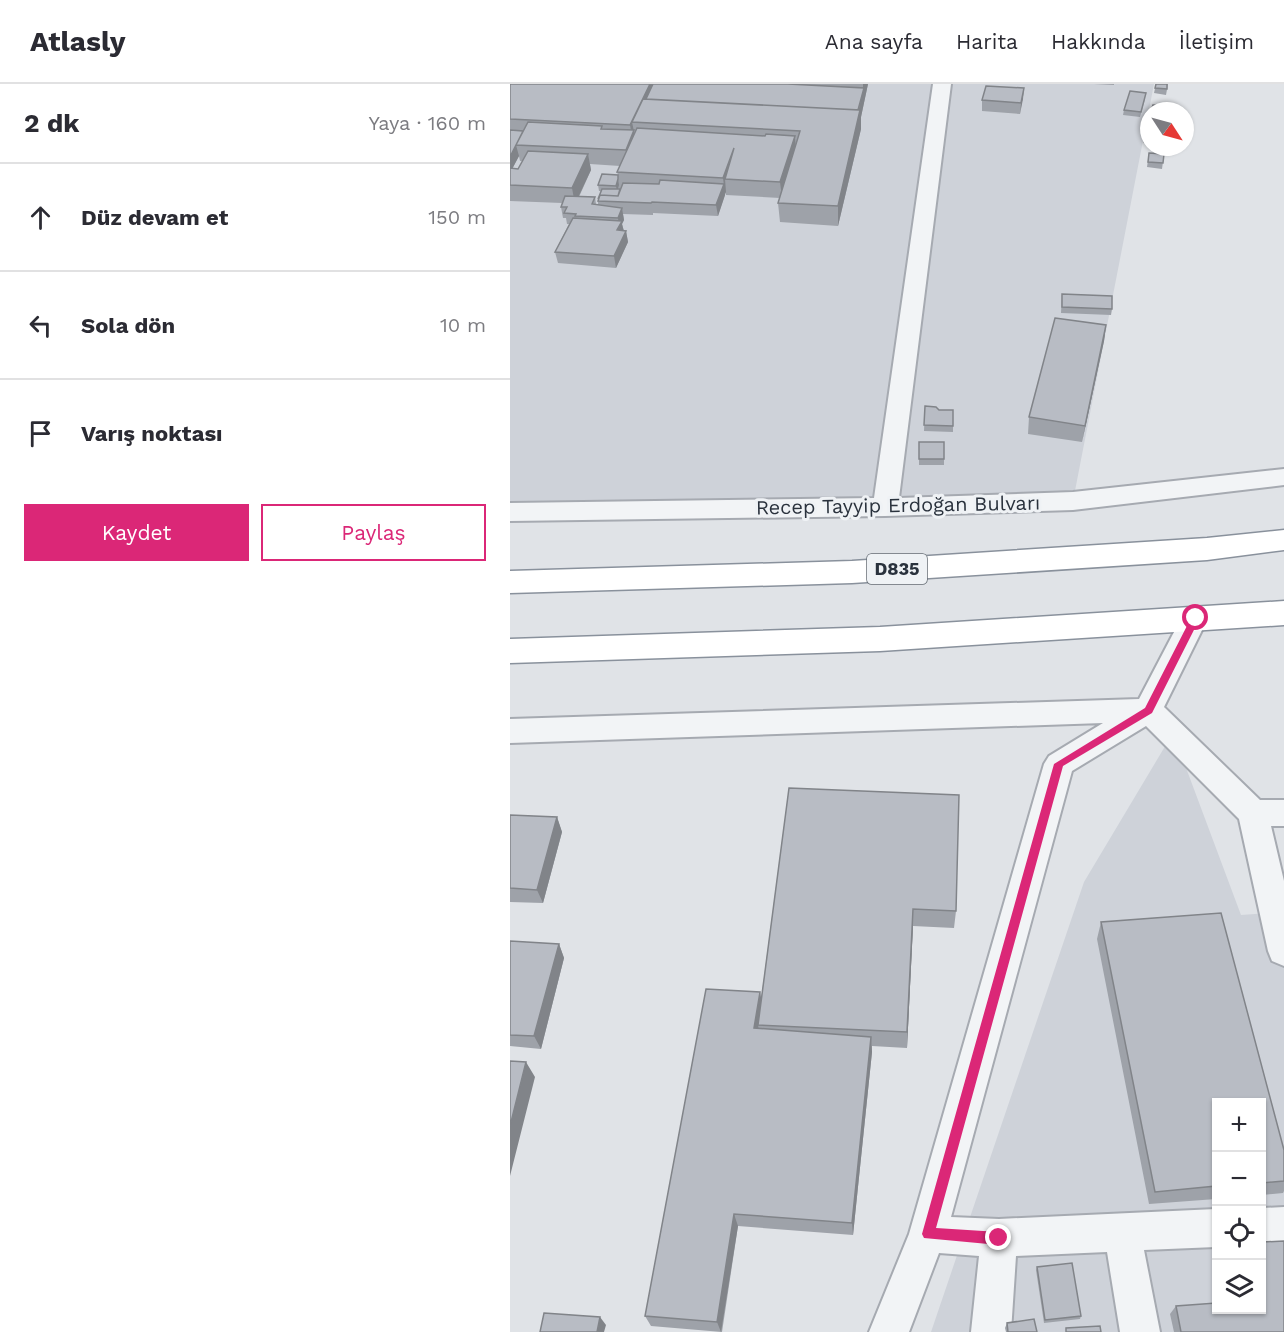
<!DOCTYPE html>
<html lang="tr">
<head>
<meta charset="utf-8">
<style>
	body { margin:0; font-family:"Work Sans",sans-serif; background:#f2f2f3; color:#2b2b33 }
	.controls { position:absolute; right:18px; bottom:18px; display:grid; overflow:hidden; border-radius:0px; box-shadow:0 2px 4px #0004 }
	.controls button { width:54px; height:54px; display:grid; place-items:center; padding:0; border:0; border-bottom:2px solid #e1e1e2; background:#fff; color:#2b2b33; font:30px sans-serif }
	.compass { position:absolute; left:630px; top:18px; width:54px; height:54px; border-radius:50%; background:#fff; box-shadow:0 2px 4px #0004; rotate:126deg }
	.stop { position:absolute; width:18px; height:18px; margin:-14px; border:4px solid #db2777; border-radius:50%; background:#fff }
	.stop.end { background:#db2777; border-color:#fff; box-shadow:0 2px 6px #0008 }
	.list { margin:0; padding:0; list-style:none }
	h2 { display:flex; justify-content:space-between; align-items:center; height:78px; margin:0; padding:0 24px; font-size:26px }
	h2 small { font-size:20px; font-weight:400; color:#7c7c81 }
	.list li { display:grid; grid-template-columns:39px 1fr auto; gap:18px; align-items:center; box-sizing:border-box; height:108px; padding:0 24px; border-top:2px solid #e1e1e2 }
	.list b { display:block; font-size:22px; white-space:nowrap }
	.list em { font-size:20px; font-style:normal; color:#7c7c81 }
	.actions { display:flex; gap:12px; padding:18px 24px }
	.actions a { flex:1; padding:14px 0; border:2px solid #db2777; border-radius:0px; text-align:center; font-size:21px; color:#db2777 }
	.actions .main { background:#db2777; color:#fff }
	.icon { flex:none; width:33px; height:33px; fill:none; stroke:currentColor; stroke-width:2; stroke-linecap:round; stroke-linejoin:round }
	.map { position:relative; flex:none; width:774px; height:1248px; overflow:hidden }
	header { display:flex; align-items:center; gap:36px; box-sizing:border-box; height:84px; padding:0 30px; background:#fff; border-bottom:2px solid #e1e1e2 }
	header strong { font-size:28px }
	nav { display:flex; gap:33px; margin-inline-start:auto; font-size:21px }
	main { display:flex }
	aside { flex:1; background:#fff }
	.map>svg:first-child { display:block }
	.built { fill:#ced2d9; fill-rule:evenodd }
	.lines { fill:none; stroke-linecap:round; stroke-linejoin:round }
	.street-casing { stroke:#a6aab1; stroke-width:4 }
	.highway-casing { stroke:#89919c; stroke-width:3 }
	.street { fill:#f2f4f6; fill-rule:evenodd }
	.highway { fill:#fff; fill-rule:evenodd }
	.wall { fill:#9ea2a9; fill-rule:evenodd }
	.shaded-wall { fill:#818489 }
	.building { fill:#b8bcc4; stroke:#818489; stroke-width:1.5 }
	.route { fill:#db2777 }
	.labels { text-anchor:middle; stroke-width:6; stroke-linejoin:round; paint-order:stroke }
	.shield { fill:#eff2f5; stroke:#656c74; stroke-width:1.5 }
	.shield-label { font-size:18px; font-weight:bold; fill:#2a323d }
	.street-label { font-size:20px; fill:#2a323d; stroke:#eff2f5 }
</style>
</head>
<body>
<header>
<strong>Atlasly</strong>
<nav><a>Ana sayfa</a><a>Harita</a><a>Hakkında</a><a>İletişim</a></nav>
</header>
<main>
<aside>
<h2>2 dk<small>Yaya · 160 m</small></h2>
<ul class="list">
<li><svg class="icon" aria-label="ahead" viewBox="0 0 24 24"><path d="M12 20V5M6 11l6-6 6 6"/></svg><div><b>Düz devam et</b></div><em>150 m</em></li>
<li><svg class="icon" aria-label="left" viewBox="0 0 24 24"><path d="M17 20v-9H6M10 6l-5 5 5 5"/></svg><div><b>Sola dön</b></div><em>10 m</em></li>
<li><svg class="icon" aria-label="arrive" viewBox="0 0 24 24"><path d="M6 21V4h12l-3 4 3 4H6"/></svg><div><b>Varış noktası</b></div></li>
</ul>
<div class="actions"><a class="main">Kaydet</a><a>Paylaş</a></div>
</aside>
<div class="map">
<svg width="774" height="1248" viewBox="0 0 774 1248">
	<rect width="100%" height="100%" fill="#e0e3e7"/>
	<path class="built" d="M0,0h644l-81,417 -563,11z
		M663,649l68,182 43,-3v420h-353l153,-450zM706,1018h46v208h-46z"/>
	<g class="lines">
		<defs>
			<path id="street" d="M423,0h18l-52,414 174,-6 211,-23v16l-211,25 -188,6 -375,5v-18l364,-5z
				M685,524l10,3 3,7 -44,89 96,93h24v26h-13l13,55v85l-12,-5 -4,-10 -29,-132 -93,-93 -74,45 -121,446 48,2 217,-10v38l-72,3 16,82h-40l-13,-80 -91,4 -5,76h-40l8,-76 -40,-3 -30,79h-40l40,-98 135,-470 5,-8 54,-33 -593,20v-24l629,-20 46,-88z
				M774,1123v38l-22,1v-38z"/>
			<path id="highway" d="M774,446v20l-77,10 -355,23 -342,10v-22l342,-10 355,-23z
				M774,517v24l-404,26 -370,12v-24l370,-12z"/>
		</defs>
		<use href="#street" class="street-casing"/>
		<use href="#highway" class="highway-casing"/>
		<use href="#street" class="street"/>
		<use href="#highway" class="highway"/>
	</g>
	<path class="wall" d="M0,0h358l-7,33v12l-23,97 -58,-4 -2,-19 2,-5 -54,-3v-3l-8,24 -65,-3v2l-30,-1 1,6 -2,4 2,7h2l2,11 -12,26 -58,-5 -3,-11 14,-28h-2l-1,-6h-3l-2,-11 1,-4 -52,-2zM9,72l1,5h3l-5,8h-6zM80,80l30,2 -3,6 1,3 -20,10 1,6h2l-3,10v4l-2,-1 -1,-7h-16l12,-27z
		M584,0h20v1z
		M646,0h12l-2,11 -12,-2z
		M514,4l-4,26 -38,-3v-11z
		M635,15l-5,18 -17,-2 1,-5z
		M639,32v28l-6,-1 4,-13h-2l1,-6z
		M639,69l15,1 -2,15 -15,-2z
		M552,210l50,15 -1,6 -50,-2z
		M596,241l-2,16 -22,101 -54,-8 1,-17z
		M415,322l14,4h14v22l-29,-1z
		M409,358h25v23h-25z
		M279,704l167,123 -2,17 -41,-2 -6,122 -35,-2v6l-19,183 -115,-9 -16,106 -71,-6 -6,-10 115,-324 1,8z
		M0,731l47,2 5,15 -19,71 -33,-1z
		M711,829l63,237v41l-1,2 -21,2v-93h-46v97l-67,5 -52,-265 4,-17z
		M0,857l49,3 5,14 -23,91 -31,-3z
		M706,1164v27l-4,-20z
		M527,1183l44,49 -1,3 -36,4 -8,-53z
		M666,1222l86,4 22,22h-110l-4,-18z
		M497,1239l30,9h-31l-1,-4z"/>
	<path class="shaded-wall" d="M140,0h4l1,9 -23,29 5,24 -9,20 -2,-16 6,-14 -2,-11z
		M353,0h5l-7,33v12l-23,97v-20l25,-116z
		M514,4l-1,11 -3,15 1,-11z
		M285,52l1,15 -14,47 -2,-16z
		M6,61l3,11 -9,17v-16z
		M224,64l-9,31 1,13 -1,2 -2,-16z
		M78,70l3,16 -16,34 -3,-16z
		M108,95l1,6 -2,7 -1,-6z
		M214,100l1,11 -7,21 -2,-11z
		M112,124l2,12 -2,4 2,8 -7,-2 2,-4 -1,-8z
		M116,147l2,11 -12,26 -2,-12z
		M596,241l-2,16 -22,101 3,-16z
		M47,733l5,15 -19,71 -6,-13z
		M403,825v17l-6,122v-16z
		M49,860l5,14 -23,91 -7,-13z
		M250,908l3,16 -5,17 1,7 -5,-4z
		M361,953l1,15 -19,183 -1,-12z
		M16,978l9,15 -25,99v-50z
		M224,1130l4,12 -17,106 -4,-10z
		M90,1233l6,8 -2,7h-7z"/>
	<path class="building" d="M0,0h140l-20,41 -120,-6z
		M143,0h135l76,4 -6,22 -212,-11z
		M646,0h11v5l-12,-1z
		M476,2l38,2 -3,15 -39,-3z
		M620,7l16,2 -5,19 -17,-2z
		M133,15l217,11 -22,96 -60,-3 22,-72 -168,-9z
		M643,21l23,3 -1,3h-24z
		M18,38l74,4 -1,3 33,1 -8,20 -110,-5z
		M638,42h1v12l-5,-1z
		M127,44l128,8 1,-2 29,2 -15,46 -55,-3 9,-31 -11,30 -106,-6z
		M0,46l13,1 -13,26z
		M18,67l60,3 -16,34 -62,-3v-17l8,1z
		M639,69l15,1 -1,9 -15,-1z
		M92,90l16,1v4l-2,7 -18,-1z
		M150,96l64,4 -8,21 -64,-3 -1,1 -53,-2 2,-6 18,1 5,-13 36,1z
		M92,105h18l-2,7 -18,-1 -2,4z
		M55,112l30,1 -3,7 30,4 -4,10 -43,-2 1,-2 -12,-1 3,-6h-6z
		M63,134l49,3 -5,9 9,1 -12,25 -59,-4z
		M552,210l50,2v13l-50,-2z
		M545,234l51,7 -21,101 -56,-9z
		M415,322l11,1 3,3h14v16l-29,-1z
		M409,358h25v17h-25z
		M279,704l170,7 -3,116 -43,-2 -6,123 -149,-7z
		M0,731l47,2 -20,73 -27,-2z
		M711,829l63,237v31l-22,2v-81h-46v84l-61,6 -54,-270z
		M0,857l49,3 -25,92 -24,-1z
		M196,905l54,3 -6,36 117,9 -19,186 -118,-9 -17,108 -72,-6z
		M0,977l16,1 -16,64z
		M774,1157v91h-103l-5,-26 40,-3v7h46v-68z
		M562,1179l9,53 -36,4 -8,-53z
		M34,1229l56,4 -3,15h-57z
		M524,1235l3,13h-29l-1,-9z
		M590,1242l1,6h-35v-4z"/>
	<path class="route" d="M686,531l4,3 -48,95 -89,53 -127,462 63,4 5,2 2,4 -2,5 -5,2 -75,-7 -2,-4 132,-470 91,-56 46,-90z"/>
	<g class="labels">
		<rect class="shield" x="357" y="470" width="60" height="30" rx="4.5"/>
		<g class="shield-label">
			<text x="387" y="491">D835</text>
		</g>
		<g class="street-label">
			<text transform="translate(388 421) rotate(-1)" y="7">Recep Tayyip Erdoğan Bulvarı</text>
		</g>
	</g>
</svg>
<div class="controls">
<button>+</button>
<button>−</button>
<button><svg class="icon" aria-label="locate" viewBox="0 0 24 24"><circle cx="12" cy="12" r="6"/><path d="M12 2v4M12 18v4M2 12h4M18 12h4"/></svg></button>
<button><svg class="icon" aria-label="layers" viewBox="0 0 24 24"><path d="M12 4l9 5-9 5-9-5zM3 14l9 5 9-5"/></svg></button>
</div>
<svg class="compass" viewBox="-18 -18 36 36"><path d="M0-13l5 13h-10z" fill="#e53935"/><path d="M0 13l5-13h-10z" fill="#7c7c81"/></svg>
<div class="stop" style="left:686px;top:534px"></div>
<div class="stop end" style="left:489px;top:1154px"></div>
</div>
</main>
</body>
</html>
